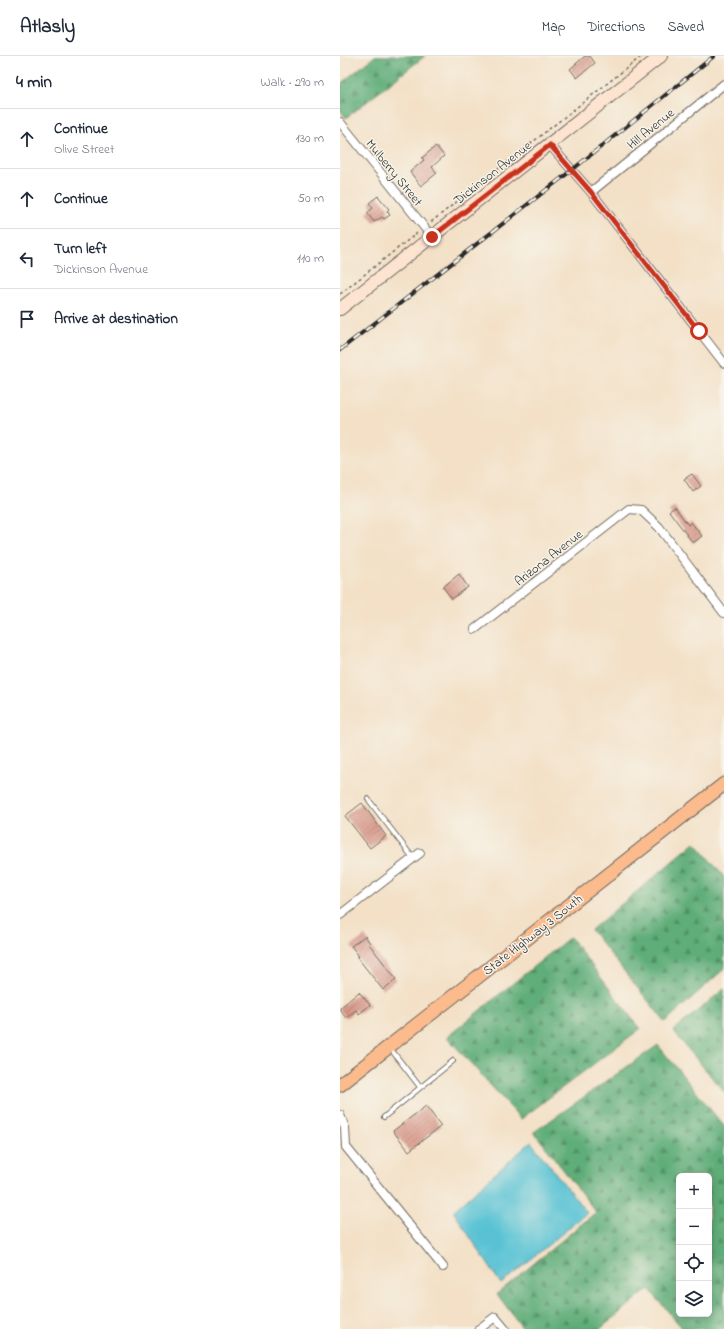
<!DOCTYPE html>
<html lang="en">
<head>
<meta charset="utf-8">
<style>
	body { margin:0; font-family:"Indie Flower",sans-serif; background:#f6f6f7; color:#1f2937 }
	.controls { position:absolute; right:12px; bottom:12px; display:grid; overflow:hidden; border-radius:6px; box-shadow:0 2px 10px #0003 }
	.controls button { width:36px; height:36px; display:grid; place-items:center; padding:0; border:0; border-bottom:1px solid #e0e1e3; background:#fff; color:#1f2937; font:20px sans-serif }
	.stop { position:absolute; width:12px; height:12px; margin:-9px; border:3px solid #c8321e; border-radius:50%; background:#fff }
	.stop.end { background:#c8321e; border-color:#fff; box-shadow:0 1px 4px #0008 }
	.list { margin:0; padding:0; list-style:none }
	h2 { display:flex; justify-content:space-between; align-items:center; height:52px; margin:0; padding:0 16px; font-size:17px }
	h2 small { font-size:13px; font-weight:400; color:#747a83 }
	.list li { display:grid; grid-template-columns:26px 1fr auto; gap:12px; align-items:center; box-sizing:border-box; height:60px; padding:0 16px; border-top:1px solid #e0e1e3 }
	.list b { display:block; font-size:15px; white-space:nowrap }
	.list p { margin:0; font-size:13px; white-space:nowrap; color:#747a83 }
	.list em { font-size:13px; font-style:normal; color:#747a83 }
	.icon { flex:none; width:22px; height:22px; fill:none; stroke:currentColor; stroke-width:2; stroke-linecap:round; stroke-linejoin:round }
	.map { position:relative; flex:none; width:384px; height:1273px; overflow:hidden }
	header { display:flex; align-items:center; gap:24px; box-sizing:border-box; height:56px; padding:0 20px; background:#fff; border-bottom:1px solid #e0e1e3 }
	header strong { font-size:19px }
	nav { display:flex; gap:22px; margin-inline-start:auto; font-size:14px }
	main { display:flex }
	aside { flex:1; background:#fff }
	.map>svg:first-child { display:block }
	.forest { fill:url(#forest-firs); stroke:#446c52; fill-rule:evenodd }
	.water { fill:#58c2d4; stroke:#427680 }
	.building { fill:url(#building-hatch) }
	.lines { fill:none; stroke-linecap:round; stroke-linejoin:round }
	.lane-casing { stroke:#716a61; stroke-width:6 }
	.street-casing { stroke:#716a61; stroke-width:10 }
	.secondary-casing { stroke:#716a61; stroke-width:14 }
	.primary-casing { stroke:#716a61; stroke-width:15 }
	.path { stroke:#716a61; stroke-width:1.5; stroke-dasharray:3 3; stroke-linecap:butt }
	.lane { stroke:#fff; stroke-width:4 }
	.street { stroke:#fff; stroke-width:8 }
	.secondary { stroke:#fde4d1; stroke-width:12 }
	.primary { stroke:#fbbb8d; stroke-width:13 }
	.rail-casing { stroke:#2b2b2b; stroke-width:4 }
	.rail { stroke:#f7f3e8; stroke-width:2.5; stroke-dasharray:8; stroke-linecap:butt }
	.route { stroke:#c8321e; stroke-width:5 }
	.labels { text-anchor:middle; stroke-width:3; stroke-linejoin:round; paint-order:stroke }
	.street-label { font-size:13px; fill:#2b2b2b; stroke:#f7f3e8 }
</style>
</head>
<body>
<header>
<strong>Atlasly</strong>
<nav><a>Map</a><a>Directions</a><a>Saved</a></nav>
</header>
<main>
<aside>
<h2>4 min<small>Walk · 290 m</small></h2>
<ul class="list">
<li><svg class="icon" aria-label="ahead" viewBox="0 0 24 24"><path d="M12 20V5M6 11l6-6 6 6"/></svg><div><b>Continue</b><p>Olive Street</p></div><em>130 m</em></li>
<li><svg class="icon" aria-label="ahead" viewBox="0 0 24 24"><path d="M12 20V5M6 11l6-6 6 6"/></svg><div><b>Continue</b></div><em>50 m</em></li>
<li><svg class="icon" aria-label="left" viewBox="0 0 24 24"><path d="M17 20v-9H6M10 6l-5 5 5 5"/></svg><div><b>Turn left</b><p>Dickinson Avenue</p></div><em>110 m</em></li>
<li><svg class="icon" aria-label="arrive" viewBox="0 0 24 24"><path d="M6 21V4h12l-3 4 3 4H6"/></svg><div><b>Arrive at destination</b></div></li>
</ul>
</aside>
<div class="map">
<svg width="384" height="1273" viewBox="0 0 384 1273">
	<defs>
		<pattern id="forest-firs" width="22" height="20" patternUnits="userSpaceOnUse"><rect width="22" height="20" fill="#5ead78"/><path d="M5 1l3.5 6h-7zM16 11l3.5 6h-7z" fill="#4e8d63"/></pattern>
		<pattern id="building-hatch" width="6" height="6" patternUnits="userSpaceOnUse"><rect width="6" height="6" fill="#d79586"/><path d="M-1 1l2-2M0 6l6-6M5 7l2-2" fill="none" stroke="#af7a6e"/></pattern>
	</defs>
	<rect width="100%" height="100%" fill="#f7f3e8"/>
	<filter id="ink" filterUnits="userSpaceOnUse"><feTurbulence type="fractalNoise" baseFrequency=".025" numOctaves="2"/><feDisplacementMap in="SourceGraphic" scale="8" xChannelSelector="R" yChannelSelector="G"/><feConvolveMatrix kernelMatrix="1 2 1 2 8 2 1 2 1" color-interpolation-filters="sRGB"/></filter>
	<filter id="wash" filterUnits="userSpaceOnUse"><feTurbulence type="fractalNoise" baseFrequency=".012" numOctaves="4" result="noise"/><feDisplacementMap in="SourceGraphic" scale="16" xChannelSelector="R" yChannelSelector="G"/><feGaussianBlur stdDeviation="0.9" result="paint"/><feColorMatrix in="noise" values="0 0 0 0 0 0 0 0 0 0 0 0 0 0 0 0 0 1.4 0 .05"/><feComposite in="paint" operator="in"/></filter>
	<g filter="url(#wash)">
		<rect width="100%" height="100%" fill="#f3e0c6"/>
		<path class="forest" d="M35,0h50l-79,62 -6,-8v-26z
			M355,786l29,35v92l-59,53 -74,-92z
			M230,881l70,92 -119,90 -74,-82z
			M384,933v103l-51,-61z
			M318,989l66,81v203h-41l-34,-40 -49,40h-77l-26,-35 99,-82 -62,-80zM339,1120h30v138h-30z"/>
		<path class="water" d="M191,1086l56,71 -86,71 -48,-73z"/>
		<g id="blocks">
			<path class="building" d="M245,0h5l5,7 -18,15 -7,-9z
				M96,90l8,10 -12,11 5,6 -16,13 -11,-14 14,-12 -2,-2z
				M38,140l11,13 -2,2 3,4 -6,4 -2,-2 -8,5 -7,-9 6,-5 -4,-5z
				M352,418l9,12 -8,6 -9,-13z
				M335,451l13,18 3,-3 11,14 -9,7 -24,-32z
				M119,518l9,13 -16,12 -9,-12z
				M22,747l24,33 -16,12 -25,-32z
				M25,880l5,7 -1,1 27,35 -13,11 -26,-33 2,-1 -8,-10z
				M19,936l11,13 -11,9 -3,-4 -10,8 -6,-8v-2z
				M86,1050l15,20 -32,25 -16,-20z"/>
		</g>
	</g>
	<g filter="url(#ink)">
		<use href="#blocks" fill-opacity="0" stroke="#716a61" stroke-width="1"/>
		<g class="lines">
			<defs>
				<path id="lane" d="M28,743l45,59
					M50,992l30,39
					M44,1061l69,-56"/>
				<path id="street" d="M0,66l92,115
					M210,89l41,47 133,171
					M251,136l133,-108
					M135,573l154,-120 12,1 18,17 65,86
					M0,859l80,-62
					M0,1059l5,13 1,19 97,120
					M139,1273l16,-12 10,12"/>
				<path id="secondary" d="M0,253l321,-253"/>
				<path id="primary" d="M0,1029l384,-301"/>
			</defs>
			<use href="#lane" class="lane-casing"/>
			<use href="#street" class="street-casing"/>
			<use href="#secondary" class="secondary-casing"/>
			<use href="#primary" class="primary-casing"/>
			<path class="path" d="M91,166l211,-166
				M0,238l77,-61"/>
			<use href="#lane" class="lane"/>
			<use href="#street" class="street"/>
			<use href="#secondary" class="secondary"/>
			<use href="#primary" class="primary"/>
			<defs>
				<path id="rail" d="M0,294l232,-180 142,-114"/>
			</defs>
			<use href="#rail" class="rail-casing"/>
			<use href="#rail" class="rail"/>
		</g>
	</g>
	<g class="lines" filter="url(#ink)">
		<path class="route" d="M92,181l118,-92 41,47 108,139"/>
	</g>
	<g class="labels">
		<g class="street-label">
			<text transform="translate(310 72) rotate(-39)" y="5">Hill Avenue</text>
			<text transform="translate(55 116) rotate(51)" y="5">Mulberry Street</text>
			<text transform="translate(152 116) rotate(-38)" y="5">Dickinson Avenue</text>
			<text transform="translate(208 501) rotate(-38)" y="5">Arizona Avenue</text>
			<text transform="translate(192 878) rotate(-38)" y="5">State Highway 3 South</text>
		</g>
	</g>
</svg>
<div class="controls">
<button>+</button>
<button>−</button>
<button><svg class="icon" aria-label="locate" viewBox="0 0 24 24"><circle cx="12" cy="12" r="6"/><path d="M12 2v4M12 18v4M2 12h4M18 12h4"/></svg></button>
<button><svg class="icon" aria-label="layers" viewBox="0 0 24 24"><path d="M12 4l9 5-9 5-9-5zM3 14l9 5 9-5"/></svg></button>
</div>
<div class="stop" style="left:359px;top:275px"></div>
<div class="stop end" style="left:92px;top:181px"></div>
</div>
</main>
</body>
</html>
